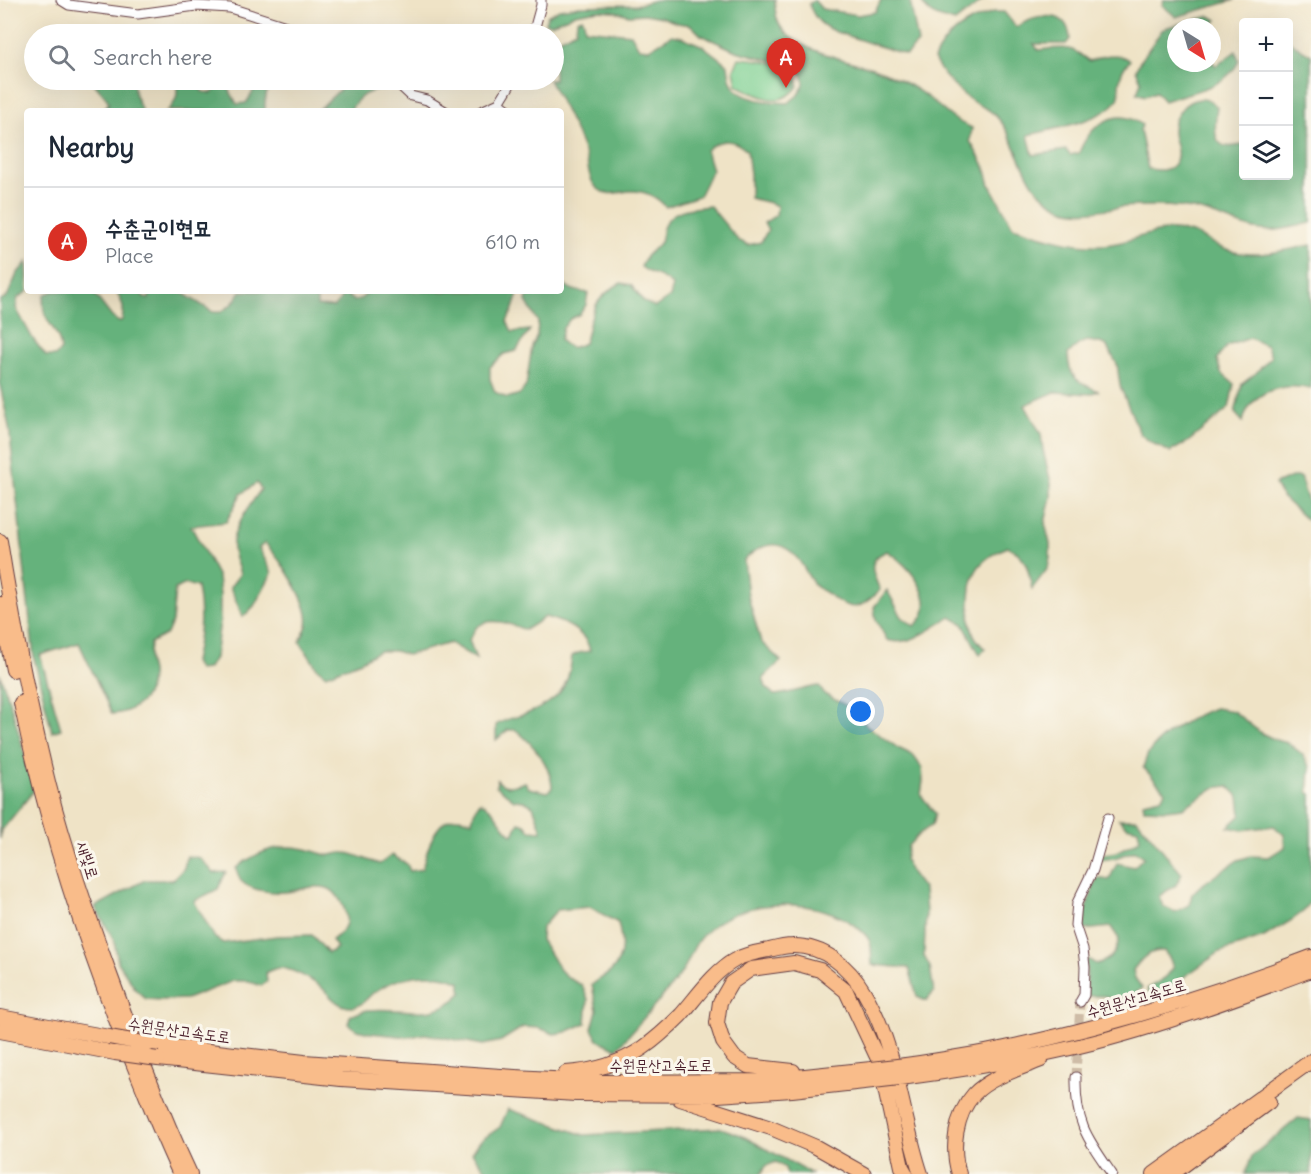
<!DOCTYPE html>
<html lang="en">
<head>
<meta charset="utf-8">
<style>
	body { margin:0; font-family:Delius,"Poor Story",sans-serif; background:#f6f6f7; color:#1f2937 }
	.controls { position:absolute; right:18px; top:18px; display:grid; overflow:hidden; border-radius:6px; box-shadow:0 6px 24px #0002 }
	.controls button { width:54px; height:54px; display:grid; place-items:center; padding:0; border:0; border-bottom:2px solid #e0e1e3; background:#fff; color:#1f2937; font:30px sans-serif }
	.compass { position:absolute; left:1167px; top:18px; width:54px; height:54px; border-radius:50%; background:#fff; box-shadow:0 6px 24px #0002; rotate:143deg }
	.you { position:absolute; left:861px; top:712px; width:21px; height:21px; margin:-15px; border:4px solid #fff; border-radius:50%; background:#1a73e8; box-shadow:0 0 0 9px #1a73e833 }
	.badge { display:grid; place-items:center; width:39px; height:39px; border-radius:50%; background:#d93025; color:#fff; font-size:20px; font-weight:700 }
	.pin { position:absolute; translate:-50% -50px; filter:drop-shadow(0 2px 3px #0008) }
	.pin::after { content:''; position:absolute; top:32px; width:21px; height:18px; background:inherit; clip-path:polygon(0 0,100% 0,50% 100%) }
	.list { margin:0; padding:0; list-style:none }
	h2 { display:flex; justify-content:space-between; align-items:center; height:78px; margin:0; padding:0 24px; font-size:26px }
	h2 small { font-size:20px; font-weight:400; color:#747a83 }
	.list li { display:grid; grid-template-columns:39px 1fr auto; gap:18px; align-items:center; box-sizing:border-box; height:108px; padding:0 24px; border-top:2px solid #e0e1e3 }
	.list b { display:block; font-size:22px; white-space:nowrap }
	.list p { margin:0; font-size:20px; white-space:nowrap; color:#747a83 }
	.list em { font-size:20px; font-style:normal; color:#747a83 }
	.icon { flex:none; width:33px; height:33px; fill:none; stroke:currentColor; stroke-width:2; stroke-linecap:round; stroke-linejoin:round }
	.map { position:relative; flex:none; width:1311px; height:1174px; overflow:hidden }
	.search { position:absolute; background:#fff; box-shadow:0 6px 24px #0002; left:24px; top:24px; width:540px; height:66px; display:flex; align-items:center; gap:15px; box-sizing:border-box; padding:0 21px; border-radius:33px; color:#747a83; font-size:22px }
	.panel { position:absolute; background:#fff; box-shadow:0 6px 24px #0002; left:24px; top:108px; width:540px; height:186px; border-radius:6px }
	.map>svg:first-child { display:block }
	.green { fill:#7cd092; stroke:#63785e; stroke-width:1.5 }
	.forest { fill:#65b27c; stroke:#586854; stroke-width:1.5 }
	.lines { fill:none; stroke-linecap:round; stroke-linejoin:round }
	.minor-tunnel { stroke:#cebca7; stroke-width:9; stroke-dasharray:9 4.5; stroke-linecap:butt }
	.minor-casing { stroke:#633c42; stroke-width:11 }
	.highway-casing { stroke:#633c42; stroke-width:16 }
	.minor { stroke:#fff; stroke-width:9 }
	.highway { stroke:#f9bc8a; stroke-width:14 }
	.highway-bridge-casing { stroke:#633c42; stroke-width:16; stroke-linecap:butt }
	.highway-bridge { stroke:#f9bc8a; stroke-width:14 }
	.labels { text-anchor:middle; stroke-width:6; stroke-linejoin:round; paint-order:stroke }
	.street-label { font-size:16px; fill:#4a1f2b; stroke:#fbf7ec }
</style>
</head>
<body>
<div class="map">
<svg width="1311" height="1174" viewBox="0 0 1311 1174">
	<rect width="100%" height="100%" fill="#fbf7ec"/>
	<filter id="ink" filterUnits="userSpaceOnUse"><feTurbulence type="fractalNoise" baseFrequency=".0167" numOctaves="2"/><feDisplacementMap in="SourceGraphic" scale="12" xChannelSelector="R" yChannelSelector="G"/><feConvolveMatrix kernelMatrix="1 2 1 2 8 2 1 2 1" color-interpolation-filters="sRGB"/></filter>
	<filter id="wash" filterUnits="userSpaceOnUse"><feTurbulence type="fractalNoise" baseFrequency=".008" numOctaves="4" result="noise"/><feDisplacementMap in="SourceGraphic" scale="24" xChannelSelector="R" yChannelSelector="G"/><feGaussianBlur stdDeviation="1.35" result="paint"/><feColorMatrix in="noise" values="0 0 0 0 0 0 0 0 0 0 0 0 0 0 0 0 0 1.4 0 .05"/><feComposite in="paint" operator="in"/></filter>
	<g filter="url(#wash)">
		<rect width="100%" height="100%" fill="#efe3c6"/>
		<path class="green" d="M739,58c14,1 50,4 57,19 1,1 2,8 2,9 -17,24 -40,10 -61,-1l-3,-15z"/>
		<path class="forest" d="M656,0h119c0,4 0,10 1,14 5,39 83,46 110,59 15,7 31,16 44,26 16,13 22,21 42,29l-2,13 15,26 5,18 23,42c31,10 71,24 104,16 19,-4 37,-13 57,-13 29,1 36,17 60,22 25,6 52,-2 77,-7v144c-29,-7 -61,2 -68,33l-8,-9 7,-29 14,-11 15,-16 -4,-11 -17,-8 -23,8 -10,13 4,14 13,11 -5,24 -41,34 -18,10 -18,-9 -12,-9 -20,-48 -3,-22 -11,-19c-20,-6 -23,-6 -38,9 1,25 9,27 30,37l-7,3 -36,-2 -30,13 16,29 2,16 8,33v14l-6,26 5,21v14l-2,10 -16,21c-3,-18 -6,-35 -24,-42 -34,13 -39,31 -38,64 0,17 2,26 15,38l-5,6 -17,-31 -12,-7c-18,10 -42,31 -64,23l-11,-20 -2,-13 13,-17 15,27 12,9c29,-22 -5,-62 -27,-75 -21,8 -15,22 -7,39 -20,20 -28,23 -51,5 -5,-4 -11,-6 -15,-11 -4,-5 -7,-10 -10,-16 -17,-28 -36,-31 -60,-8l4,36 13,46 20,19 -18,17 3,9 8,8c16,-1 29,-7 45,-9l5,8 29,15 13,16 32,23 15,7 9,13 1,13 -2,14 14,19 -3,11 -13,9 -11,12 -3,14 7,14 12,16 2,22 -2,44 6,11 4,25 -8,9 -9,-4 -8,-29 -37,-3c-1,-7 0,-17 -2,-23 -6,-14 -31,-27 -44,-31 -40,-13 -95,-7 -124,25 -10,10 -12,24 -20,36 -19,27 -44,51 -65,77l-19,-9 -6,-11 5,-19 -5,-25c6,-6 15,-9 20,-15 13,-13 10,-31 6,-47l-28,-16 -33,3 -15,17 -1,13c15,21 15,34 41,45l6,14 -2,24 -20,9 -12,2 -15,-6 -16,-1 -22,14 -18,4 -58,-11 -16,3 -39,-4 -13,-3 -9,-6 2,-8c6,-2 12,-5 18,-6 37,-4 64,13 94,-17l-2,-11c-27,-13 -62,-7 -87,11 -7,6 -12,14 -22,14 -14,0 -21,-12 -30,-20 -10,-7 -29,-19 -42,-19 -4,0 -9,3 -13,4l1,10 -6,4 -13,-5h-15l-47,18 -24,1 -16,-1 -10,-9 -18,-28 -4,-22 -19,-33 50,-27h28l11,-12 3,-12 13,2 14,15 12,-1 -8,17 -24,12 21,37 8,5 54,-7 35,-1 16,18 9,-5 -5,-8c6,-4 12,-9 14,-17 2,-11 -8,-32 -19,-35 -15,-4 -28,3 -42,4 -13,1 -34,-1 -44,-11 -2,-3 -4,-9 -5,-13 18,-14 40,-24 64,-20 9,1 18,5 27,7 6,1 12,-3 18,-2 12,1 23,8 35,11l12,-9 15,9 3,7 12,-2c5,-17 12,-52 36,-51 4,0 10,2 14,3l2,-9 6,-10c17,6 19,24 33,33l6,-13 6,2 5,6 12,1 -9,-25 -9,-5 -10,-1 -18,-14 1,-6c7,9 18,6 28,2l4,6 18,4 5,-4c-1,-24 -18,-43 -36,-58h-8l-12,10v-15c10,-7 19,-7 30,-11 31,-12 43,-25 46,-58l6,-3 12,-2c-4,-21 -27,-29 -45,-34l-20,13c-14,-6 -34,-14 -48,-3 -3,3 -6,10 -8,13l7,19 -26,-16 -43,12 -12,-4h-16l-18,10 -35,14 -9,-7 -17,-26c2,-6 6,-12 7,-17 5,-21 -28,-67 -42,-82l-6,5 13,25 -18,33 -11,11 -13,-30 10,-13c-2,-8 -6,-16 -7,-24 -3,-21 17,-44 28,-61l-4,-6 -16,11 -15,28 -35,4 27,51 2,18v27l-5,36 -8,11 -9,1 -4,-8c6,-28 8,-46 3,-75l-11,-3 -11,5 -3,33 -5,12 -17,9c0,6 -2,13 -1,19 0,4 3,9 2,14 0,23 -18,37 -39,38l-33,-71 -39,12 21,74 -9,3 -18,-74 -25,-231 -9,-42v-85l7,-3 10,-23 10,-12 1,29 -10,7 -2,10 17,31 13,17h9l6,-6c-2,-24 -22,-28 -17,-55l9,-4h39l20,26 7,5 3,-2c3,-13 0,-18 -6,-29h23l6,7 4,1 1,-8 31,1 32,20h8l12,-9 8,-12h76v15l17,1 7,-8v-8h6l1,5 6,5 8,-3 6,-7h151l-7,21 -5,9 5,11 18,-2 -14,21 -12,3 -14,13v12l5,13 12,6 13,-4 6,-8 6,-40 5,-10 1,-14 -12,-21 3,-10h32v-11c6,10 16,11 27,13l-2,12 -6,9 -10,5 -7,9 -3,12c8,9 14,9 24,3 4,-9 4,-19 8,-28 4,-15 16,-25 29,-32l10,2 13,17 11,5 15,-10 3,-11c-10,-11 -20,-10 -32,-19 5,-16 11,-13 19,-25 2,-4 1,-9 3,-14 7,-20 29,-20 47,-22l28,34 10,5 13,-3 7,-12 -4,-7 12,-8 1,-9c-9,-5 -17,-5 -27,-8v-24l-3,-23c-14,-13 -26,-13 -41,-1l6,20 -13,26 -33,11c-9,-10 -22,-17 -37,-16 -12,1 -20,6 -31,-2 -10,-8 -9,-23 -13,-34 -9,-26 -23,-51 -36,-75h5v-34l3,-6 19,-10 1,-10 5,-2 2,3 1,8 46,5 8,14 10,1 23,-14 10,2 21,9 25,19c1,7 1,14 5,20 8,16 39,17 55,18l10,-8 6,-10 -1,-10 -11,-8 -14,-5 -42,-11 -35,-16 -10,-10 -14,-2 -15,-6 -17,-3 -16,1 -15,-4 -16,-1 -23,4 -24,10 -6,-1 2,-7 12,-7 20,-3 57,-1z
			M814,0l8,9 36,6 17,-3 6,-12h29l8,43 -12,12 -70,-23c-14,-6 -22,-13 -27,-28z
			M921,0h62l-28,22c-16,-5 -28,-6 -34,-22z
			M1164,0h71l-59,17 -14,-12z
			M994,12h10l12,15c18,-11 52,-21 54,12l-4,5h-32l4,6c12,-1 30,-5 40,3 5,3 7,6 12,8 14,-6 26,-9 40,-1 -7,8 -10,14 -11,25 0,4 2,9 -1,14 -11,21 -68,31 -90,36l5,20 33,-5 4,5 9,-2c9,-26 37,-48 63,-28l-2,5 8,39c10,1 20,3 26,-5 8,-11 -1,-21 -1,-32 -1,-15 12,-33 28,-33 7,0 11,3 16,8 -3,23 -6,48 26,37l1,32h44l1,-135 22,14v168c-16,3 -33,9 -50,7 -20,-2 -40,-14 -60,-19 -15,-4 -30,-5 -46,-5 -10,0 -21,0 -32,1 -20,2 -43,9 -63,0 -36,-16 -38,-56 -58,-84 -12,-16 -19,-14 -33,-24 -13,-10 -28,-25 -35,-40 11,-26 34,-39 60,-47z
			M1210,16l7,4 -7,7h-34v36h36v-2l4,5 20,-15 3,10c-13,28 -49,30 -75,40l-8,-9 -11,4 -8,-3 4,-12 -5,-11 3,-7 23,-33 6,-3z
			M96,80h38l-1,2 2,13 7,16h-40l7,-8c-3,-8 -10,-12 -15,-20z
			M176,80h17l10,12 9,1 7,-7v-6h10l1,11 7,13 9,-1 6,-9 4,-14h13l-4,22v9h-98c11,-10 11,-18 9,-31z
			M350,80h36l3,2 -6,8c-16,0 -25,7 -33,21h-33z
			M1292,477h8l9,28 2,1v15l-4,-1 -25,-23 -7,-13z
			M0,674l12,35 23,80 -33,41 -2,9z
			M1215,708l18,3 28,22 15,7 12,3 14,11 8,13 -2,25 3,2v107l-7,10 -12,9 -28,17 -44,15 -68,47 -5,-10 19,-12 7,-9 -3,-9 -6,-8c-15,-1 -22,7 -31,19l2,8 7,10 -6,5 -21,7 -10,-4h-18l-1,-38 10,6c15,-4 20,-10 23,-25l-8,-12 -27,3 2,-22 11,-30 12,2 8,-17 17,4 10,-10 -9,-6 -20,7 -16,2 2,-5 15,-3 24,-12 -2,-11 -12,-3 -7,-7h18l45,55 -6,11 -17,11 4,10 12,6 14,-7 3,-11 8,-8 38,-26 13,-4 18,1 16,-10 -1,-12 -10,-9 -32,4 -14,-3 13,-12 -2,-18 -11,-11 -14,2 -31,20 -17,2 -22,-1 -1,-7 18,-4 4,-7 -22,-24c2,-4 3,-10 5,-13 12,-19 46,-39 67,-46z
			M508,1109l76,26 137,-7 20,7 71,39h-25l-2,-6 -9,-6 -10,4 -5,8h-271l-18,-21 8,-12 20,-14z
			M1298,1118l13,2v54h-66l7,-18z"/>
	</g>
	<g filter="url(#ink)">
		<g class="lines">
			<path class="minor-tunnel" d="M1076,1077l4,-75"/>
			<defs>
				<path id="minor" d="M61,0l8,5 69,9 58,-8 34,2 81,26
					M533,34l8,-29v-5
					M394,80l17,16 16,4 18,11
					M499,103l11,8
					M481,111l18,-8 14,-23
					M1080,1002l4,-7 1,-28 -2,-18 -8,-24 2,-22 16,-33 15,-52
					M1076,1077c-1,46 11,61 36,97"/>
				<path id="highway" d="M0,541c13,82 29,164 49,245 16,63 38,125 60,186 25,68 50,136 81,202
					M0,604l13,66
					M21,703c26,127 67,250 116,370 14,34 27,68 43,101
					M0,1017l109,20
					M0,1031l115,22
					M149,1044l155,18 211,15 93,5 150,-1 113,-12
					M158,1059l183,20 235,15 142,1 74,-5 81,-9
					M906,1065c33,-5 66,-10 99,-17 104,-22 206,-53 306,-91
					M793,1071l-45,-5 -14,-9 -11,-15 -6,-19 3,-21 11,-19 20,-14 43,-6 26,7 26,21 33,70 23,106 4,7
					M566,1073c28,-2 55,-10 77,-25 13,-9 27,-22 38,-33 16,-18 32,-43 54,-55 10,-6 23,-8 34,-10 8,-2 16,-4 23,-4 32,-1 57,21 72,46 33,55 37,122 57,182
					M908,1077c53,-7 106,-16 158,-28 82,-18 167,-50 245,-79
					M680,1099l91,29 45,19 48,27
					M959,1174c-8,-26 -4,-59 15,-80 16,-17 45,-25 67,-34
					M1154,1174l157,-113
					M1172,1174l97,-72"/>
			</defs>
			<use href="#minor" class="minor-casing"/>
			<use href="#highway" class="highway-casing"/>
			<use href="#minor" class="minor"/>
			<use href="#highway" class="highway"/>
			<defs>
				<path id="highway-bridge" d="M109,1037l40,7
					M115,1053l43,6
					M871,1069l35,-4
					M873,1081l35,-4"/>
			</defs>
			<use href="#highway-bridge" class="highway-bridge-casing"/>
			<use href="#highway-bridge" class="highway-bridge"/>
		</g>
	</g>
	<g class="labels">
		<g class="street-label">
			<text transform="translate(88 860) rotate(73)" y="6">새빛로</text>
			<text transform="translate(1136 998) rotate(-16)" y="6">수원문산고속도로</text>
			<text transform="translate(179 1030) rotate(8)" y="6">수원문산고속도로</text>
			<text x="661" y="1071">수원문산고속도로</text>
		</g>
	</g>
</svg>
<div class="controls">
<button>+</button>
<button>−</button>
<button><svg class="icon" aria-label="layers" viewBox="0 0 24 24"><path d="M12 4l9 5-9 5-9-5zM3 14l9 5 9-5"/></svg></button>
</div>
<svg class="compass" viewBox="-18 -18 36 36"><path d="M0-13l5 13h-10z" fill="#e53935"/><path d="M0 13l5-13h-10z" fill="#747a83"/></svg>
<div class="you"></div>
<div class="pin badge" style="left:786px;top:88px">A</div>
<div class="search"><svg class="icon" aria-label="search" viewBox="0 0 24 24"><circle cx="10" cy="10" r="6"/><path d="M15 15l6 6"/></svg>Search here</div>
<section class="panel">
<h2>Nearby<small></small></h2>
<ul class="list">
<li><span class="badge">A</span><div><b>수춘군이현묘</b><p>Place</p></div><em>610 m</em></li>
</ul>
</section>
</div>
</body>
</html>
